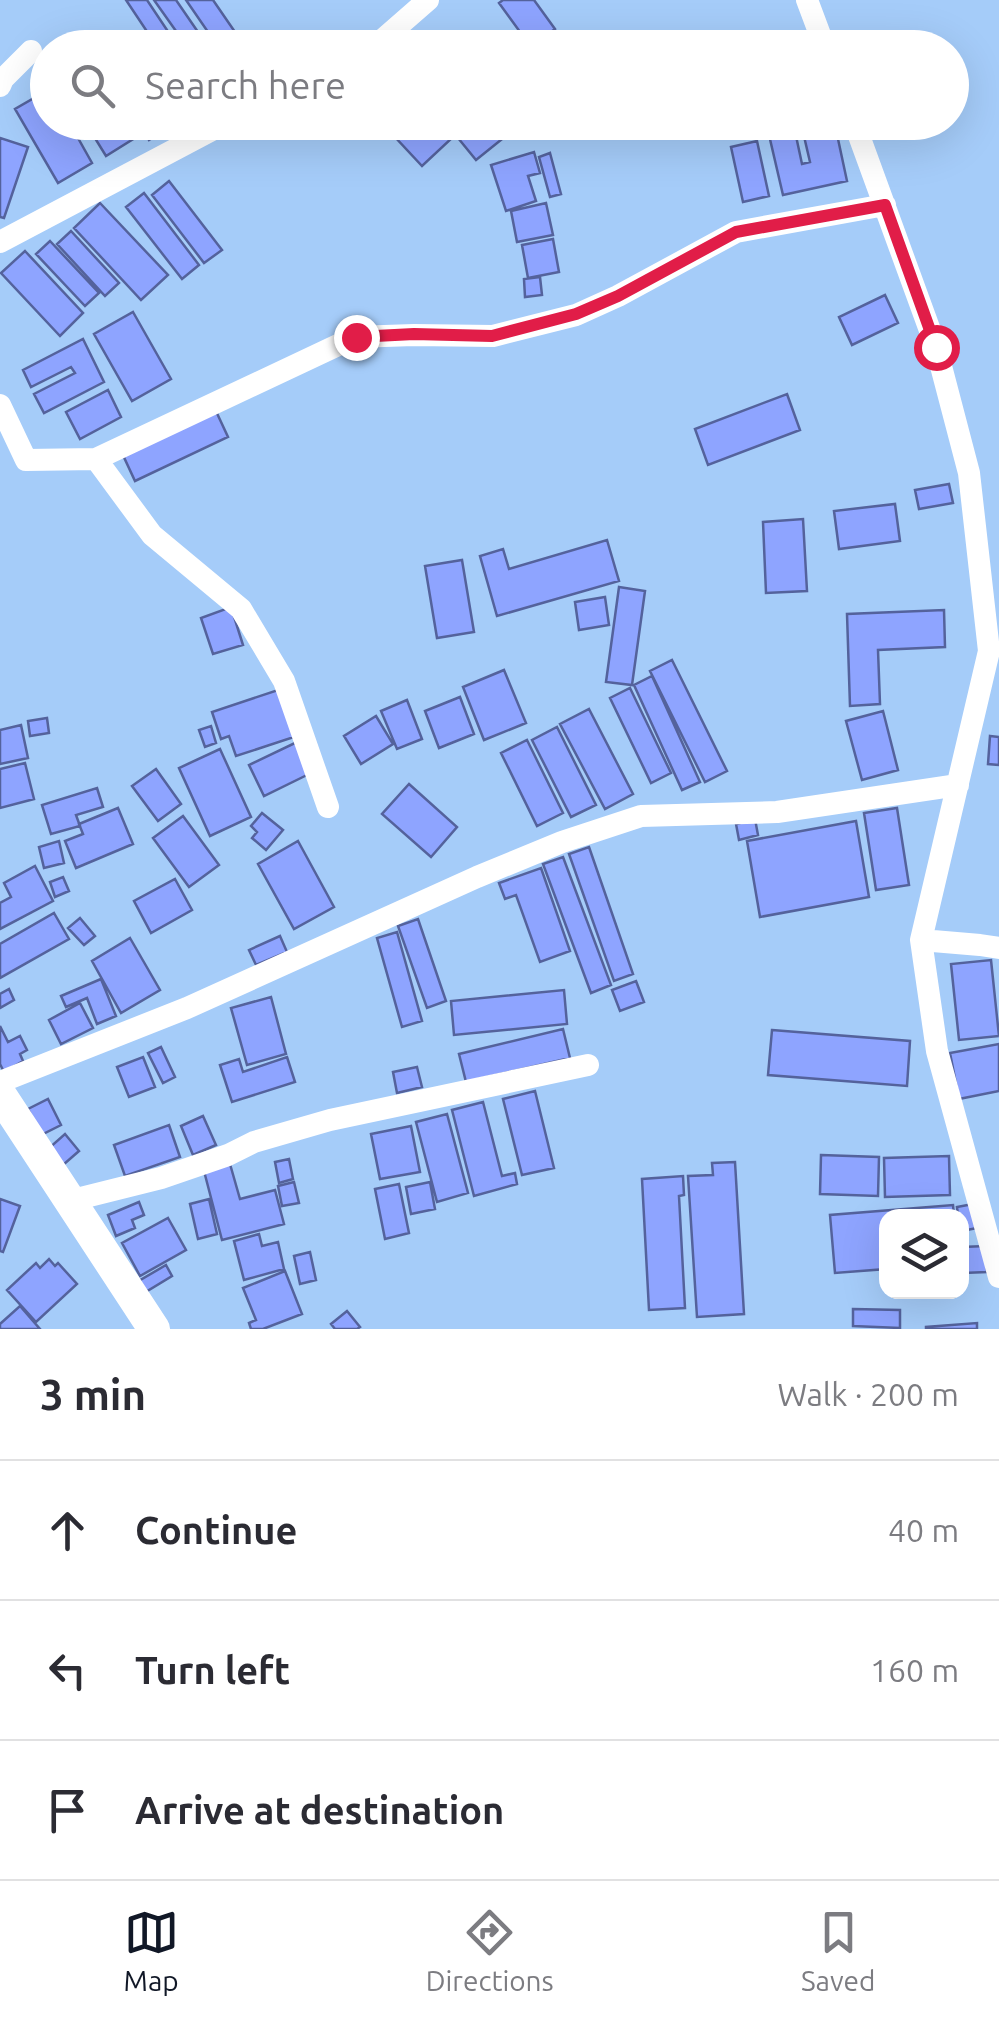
<!DOCTYPE html>
<html lang="en">
<head>
<meta charset="utf-8">
<style>
	body { margin:0; font-family:Ubuntu,sans-serif; background:#f7f7f7; color:#2b2b33 }
	.controls { position:absolute; right:30px; bottom:30px; display:grid; overflow:hidden; border-radius:20px; box-shadow:0 10px 40px #0002 }
	.controls button { width:90px; height:90px; display:grid; place-items:center; padding:0; border:0; border-bottom:2px solid #e1e1e2; background:#fff; color:#2b2b33; font:50px sans-serif }
	.stop { position:absolute; width:30px; height:30px; margin:-22px; border:8px solid #e11d48; border-radius:50%; background:#fff }
	.stop.end { background:#e11d48; border-color:#fff; box-shadow:0 2px 10px #0008 }
	.list { margin:0; padding:0; list-style:none }
	h2 { display:flex; justify-content:space-between; align-items:center; height:130px; margin:0; padding:0 40px; font-size:42px }
	h2 small { font-size:32px; font-weight:400; color:#7c7c81 }
	.list li { display:grid; grid-template-columns:65px 1fr auto; gap:30px; align-items:center; box-sizing:border-box; height:140px; padding:0 40px; border-top:2px solid #e1e1e2 }
	.list b { display:block; font-size:38px; white-space:nowrap }
	.list em { font-size:32px; font-style:normal; color:#7c7c81 }
	.icon { flex:none; width:55px; height:55px; fill:none; stroke:currentColor; stroke-width:2; stroke-linecap:round; stroke-linejoin:round }
	.map { position:relative; flex:none; width:999px; height:1329px; overflow:hidden }
	.search { position:absolute; background:#fff; box-shadow:0 10px 40px #0002; left:30px; right:30px; top:30px; height:110px; display:flex; align-items:center; gap:25px; box-sizing:border-box; padding:0 35px; border-radius:55px; color:#7c7c81; font-size:38px }
	.sheet { height:550px; background:#fff }
	nav { display:flex; justify-content:space-around; align-items:center; box-sizing:border-box; height:140px; border-top:2px solid #e1e1e2; background:#fff; font-size:28px; color:#7c7c81 }
	nav a { display:grid; justify-items:center; gap:5px }
	nav .on { color:#111827 }
	.map>svg:first-child { display:block }
	.building { fill:#8ea4ff; stroke:#54629c; stroke-width:2.5 }
	.lines { fill:none; stroke-linecap:round; stroke-linejoin:round }
	.street { stroke:#fff; stroke-width:22 }
	.secondary { stroke:#fff; stroke-width:32 }
	.route { stroke:#e11d48; stroke-width:12 }
</style>
</head>
<body>
<div class="map">
<svg width="999" height="1329" viewBox="0 0 999 1329">
	<rect width="100%" height="100%" fill="#a5ccf9"/>
	<path class="building" d="M126,0h21l32,48h-21z
		M154,0h22l33,48h-21z
		M186,0h27l33,48h-27z
		M503,0h31l21,29 -24,18 -32,-44z
		M431,34l12,14h-28z
		M48,90v32h21l23,41 -34,20 -43,-74z
		M85,122h45l8,14 -32,20z
		M138,122h38l-27,18z
		M381,122h57l14,16 -30,28z
		M445,122h60l7,9 -36,29z
		M766,122h27l9,42 8,-2 -7,-30 32,-7 12,56 -64,14z
		M0,138l28,9 -24,71 -4,-1z
		M757,141l12,55 -26,6 -12,-55z
		M534,152l6,21 -12,3 8,25 -30,10 -15,-46z
		M550,153l11,41 -11,3 -11,-40z
		M169,181l53,69 -18,13 -52,-68z
		M144,193l55,72 -17,14 -56,-72z
		M100,203l68,72 -27,25 -67,-72z
		M546,203l7,32 -36,7 -6,-31z
		M71,231l48,52 -14,13 -48,-52z
		M553,239l6,33 -31,6 -6,-33z
		M50,241l49,52 -14,13 -49,-52z
		M25,251l58,62 -23,23 -59,-63z
		M540,277l2,18 -17,2 -1,-18z
		M885,295l13,28 -46,22 -13,-28z
		M133,312l38,67 -39,22 -38,-67z
		M83,339l21,43 -60,31 -10,-19 41,-21 -4,-6 -40,20 -8,-17z
		M108,390l13,27 -41,22 -14,-27z
		M787,394l13,36 -92,35 -13,-36z
		M215,409l13,28 -93,44 -13,-28z
		M949,484l4,19 -34,6 -4,-19z
		M895,504l5,37 -61,8 -5,-38z
		M803,519l4,72 -41,2 -3,-71z
		M607,540l12,41 -122,35 -17,-60 23,-7 6,20z
		M462,560l12,72 -37,6 -12,-72z
		M619,587l26,4 -13,94 -26,-3z
		M605,597l4,28 -30,5 -4,-28z
		M231,607l12,38 -30,9 -12,-36z
		M944,610l1,37 -67,3 2,54 -30,2 -3,-92z
		M672,660l55,111 -22,11 -55,-111z
		M504,670l22,53 -42,17 -21,-53z
		M652,676l48,106 -18,8 -48,-105z
		M630,688l41,85 -20,10 -41,-85z
		M278,690l16,47 -58,19 -7,-20 -8,3 -9,-27z
		M460,697l14,37 -35,14 -14,-37z
		M407,700l15,39 -25,10 -16,-38z
		M589,709l44,85 -28,15 -45,-85z
		M883,711l15,59 -36,10 -16,-59z
		M376,716l17,28 -32,20 -17,-28z
		M47,718l2,15 -19,3 -2,-15z
		M21,725l7,33 -28,6v-34z
		M211,726l5,17 -11,4 -6,-17z
		M557,727l39,78 -25,12 -39,-77z
		M990,736l9,1v28l-11,-1z
		M527,740l36,73 -26,13 -36,-73z
		M297,742l14,31 -47,23 -15,-31z
		M220,749l31,68 -41,19 -31,-68z
		M25,763l9,36 -34,9v-39z
		M156,769l25,35 -23,17 -26,-35z
		M409,784l48,43 -26,30 -49,-43z
		M97,788l6,19 -27,8 4,11 -29,8 -9,-29z
		M118,808l15,36 -57,24 -11,-27 18,-7 -4,-10z
		M897,808l12,77 -33,5 -12,-77z
		M262,813l21,17 -17,20 -14,-12 5,-6 -6,-6z
		M183,816l36,49 -30,22 -36,-49z
		M755,819l3,16 -19,5 -3,-16z
		M856,821l13,76 -109,20 -13,-76z
		M59,841l5,22 -20,5 -5,-21z
		M298,841l36,66 -40,22 -36,-65z
		M589,847l44,127 -19,7 -45,-127z
		M563,857l48,128 -20,8 -48,-129z
		M35,866l18,35 -53,28v-26l11,-6 -7,-14z
		M541,868l29,83 -30,11 -24,-67 -11,4 -6,-16z
		M63,877l6,14 -14,6 -5,-15z
		M175,879l17,31 -41,23 -17,-32z
		M54,913l15,26 -69,39v-34z
		M80,918l15,18 -11,9 -16,-17z
		M418,919l28,82 -19,7 -29,-82z
		M397,932l25,89 -20,6 -25,-89z
		M280,936l7,16 -31,13 -7,-15z
		M130,938l30,52 -39,23 -29,-52z
		M991,960l8,76 -40,4 -8,-76z
		M101,979l15,37 -19,8 -10,-26 -21,9 -5,-11z
		M636,981l8,21 -24,9 -8,-21z
		M9,989l5,11 -14,8v-14z
		M564,990l3,34 -113,11 -3,-34z
		M271,997l15,57 -39,11 -16,-57z
		M80,1003l13,25 -32,16 -12,-24z
		M0,1026l8,16 12,-6 7,14 -7,4 3,7 -19,11 -4,-8z
		M563,1029l7,29 -104,24 -7,-28z
		M772,1030l138,11 -3,45 -139,-11z
		M999,1044v47l-40,8 -9,-46z
		M161,1047l14,30 -12,6 -15,-30z
		M143,1057l12,30 -26,10 -12,-30z
		M287,1057l8,25 -63,20 -12,-37 19,-6 4,13z
		M417,1067l5,20 -25,6 -4,-21z
		M535,1091l19,77 -32,7 -19,-76z
		M48,1099l13,26 -20,10 -13,-26z
		M483,1102l19,74 13,-3 2,11 -43,12 -22,-86z
		M447,1114l21,79 -31,9 -21,-80z
		M203,1116l13,29 -23,10 -12,-29z
		M169,1125l11,32 -55,19 -11,-31z
		M411,1126l9,46 -40,7 -9,-45z
		M65,1134l14,17 -16,14 -15,-16z
		M821,1155l58,2 -1,39 -58,-2z
		M949,1156l1,39 -65,2 -1,-39z
		M289,1159l4,20 -14,4 -4,-21z
		M735,1162l9,152 -47,3 -9,-141 25,-1 -1,-12z
		M230,1164l10,35 35,-9 9,34 -62,16 -18,-69z
		M683,1176l1,19 -5,1 6,112 -36,2 -7,-131z
		M294,1182l5,21 -17,3 -4,-20z
		M430,1182l5,27 -24,5 -5,-27z
		M399,1184l10,49 -24,6 -10,-50z
		M0,1199l20,7 -17,46 -3,-1z
		M209,1199l8,35 -19,5 -8,-35z
		M139,1202l5,13 -12,5 3,8 -19,8 -8,-21z
		M973,1204l4,24 -15,3v-15h-4l-1,-9z
		M953,1205l1,11h-68v53l-51,4 -5,-58z
		M168,1218l18,32 -46,26 -18,-33z
		M259,1234l3,12 16,-4 6,27 -40,11 -10,-39z
		M986,1246l1,26 -24,1 -1,-26z
		M310,1252l6,28 -16,4 -6,-28z
		M49,1259l6,7 3,-3 19,21 -41,38 -29,-32 29,-27 4,5z
		M166,1265l6,11 -28,17 -7,-11z
		M285,1271l17,43 -39,15h-12l-2,-6 7,-3 -13,-32z
		M20,1306l20,23h-40v-5z
		M853,1309l47,1v18l-47,-2z
		M347,1311l13,16 -3,2h-22l-4,-5z
		M977,1323v6h-51v-2z"/>
	<g class="lines">
		<path class="street" d="M807,0l18,48
			M373,48l55,-48
			M0,86l3,-7 28,-28
			M854,122l82,225 33,126 20,178 -68,289 16,111 62,226
			M0,242l227,-120
			M0,405l26,55 70,-1 259,-122 59,-2 79,1 83,-21 42,-19 118,-64 149,-27
			M96,459l56,76 89,74 43,72 44,126
			M921,940l59,5 19,3
			M0,1082l187,-74 290,-131 85,-35 79,-26 136,-4 181,-27
			M69,1201l92,-23 67,-23 26,-13 76,-22 258,-55"/>
		<path class="secondary" d="M0,1094l154,235"/>
	</g>
	<g class="lines">
		<path class="route" d="M356,337l58,-3 78,2 84,-22 42,-18 118,-64 149,-27 51,142"/>
	</g>
</svg>
<div class="controls">
<button><svg class="icon" aria-label="layers" viewBox="0 0 24 24"><path d="M12 4l9 5-9 5-9-5zM3 14l9 5 9-5"/></svg></button>
</div>
<div class="stop" style="left:936px;top:347px"></div>
<div class="stop end" style="left:356px;top:337px"></div>
<div class="search"><svg class="icon" aria-label="search" viewBox="0 0 24 24"><circle cx="10" cy="10" r="6"/><path d="M15 15l6 6"/></svg>Search here</div>
</div>
<section class="sheet">
<h2>3 min<small>Walk · 200 m</small></h2>
<ul class="list">
<li><svg class="icon" aria-label="ahead" viewBox="0 0 24 24"><path d="M12 20V5M6 11l6-6 6 6"/></svg><div><b>Continue</b></div><em>40 m</em></li>
<li><svg class="icon" aria-label="left" viewBox="0 0 24 24"><path d="M17 20v-9H6M10 6l-5 5 5 5"/></svg><div><b>Turn left</b></div><em>160 m</em></li>
<li><svg class="icon" aria-label="arrive" viewBox="0 0 24 24"><path d="M6 21V4h12l-3 4 3 4H6"/></svg><div><b>Arrive at destination</b></div></li>
</ul>
</section>
<nav>
<a class="on"><svg class="icon" aria-label="map" viewBox="0 0 24 24"><path d="M3 6l6-2 6 2 6-2v14l-6 2-6-2-6 2zM9 4v14M15 6v14"/></svg>Map</a>
<a><svg class="icon" aria-label="directions" viewBox="0 0 24 24"><path d="M12 3l9 9-9 9-9-9zM9 14v-3h6M13 9l2 2-2 2"/></svg>Directions</a>
<a><svg class="icon" aria-label="saved" viewBox="0 0 24 24"><path d="M7 4h10v16l-5-4-5 4z"/></svg>Saved</a>
</nav>
</body>
</html>
